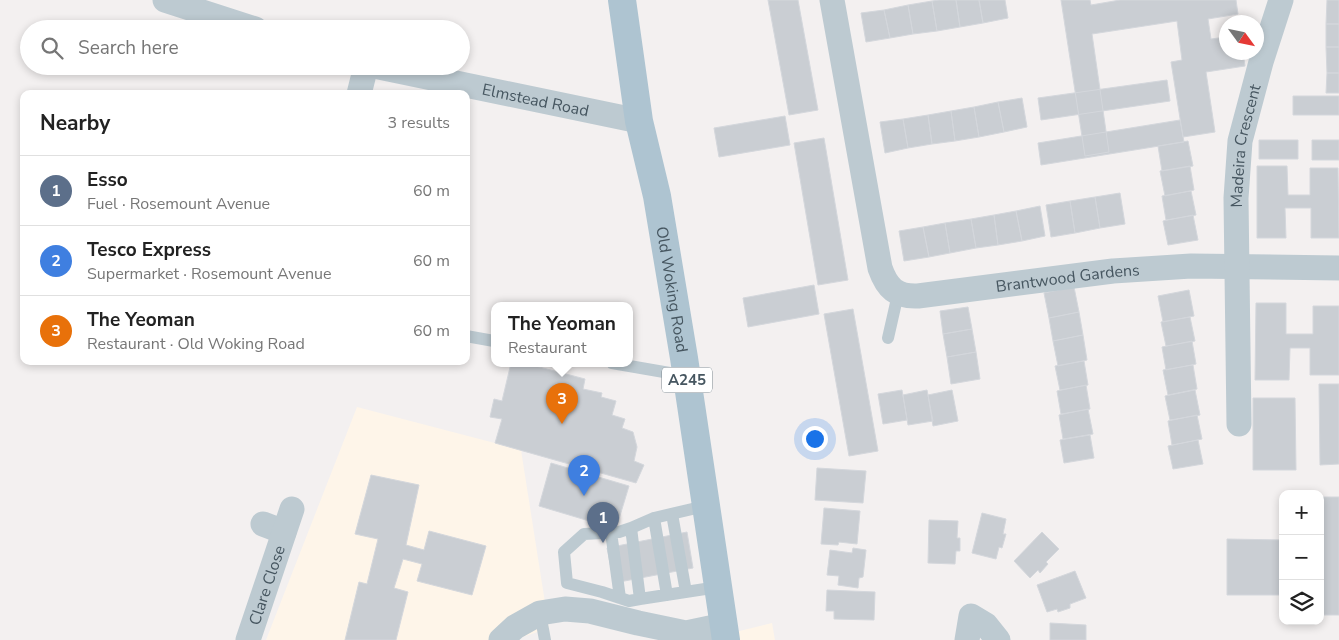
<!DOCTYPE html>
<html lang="en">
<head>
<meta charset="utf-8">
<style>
	body { margin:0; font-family:"Nunito Sans",sans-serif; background:#f2f2f2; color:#222 }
	.controls { position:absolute; right:15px; bottom:15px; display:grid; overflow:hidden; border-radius:10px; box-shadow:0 2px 8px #0003 }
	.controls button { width:45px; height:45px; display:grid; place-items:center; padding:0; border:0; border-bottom:1px solid #e0e0e0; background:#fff; color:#222; font:25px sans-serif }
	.compass { position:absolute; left:1219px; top:15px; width:45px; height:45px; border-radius:50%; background:#fff; box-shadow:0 2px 8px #0003; rotate:123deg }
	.you { position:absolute; left:814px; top:438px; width:18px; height:18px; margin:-12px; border:4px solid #fff; border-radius:50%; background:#1a73e8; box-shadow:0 0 0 8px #1a73e833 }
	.badge { display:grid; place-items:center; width:32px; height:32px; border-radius:50%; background:#d93025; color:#fff; font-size:16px; font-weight:700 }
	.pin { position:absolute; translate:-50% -41px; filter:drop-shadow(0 1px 2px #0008) }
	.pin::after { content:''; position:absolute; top:26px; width:18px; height:15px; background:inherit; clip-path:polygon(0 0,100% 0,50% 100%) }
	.popup { position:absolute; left:491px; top:302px; width:142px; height:65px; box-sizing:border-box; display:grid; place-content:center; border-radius:10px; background:#fff; filter:drop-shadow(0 1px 4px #0005); font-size:16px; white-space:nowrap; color:#767676 }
	.popup b { font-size:19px; color:#222 }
	.popup::after { content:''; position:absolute; left:50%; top:100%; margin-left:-10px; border:10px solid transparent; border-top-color:#fff }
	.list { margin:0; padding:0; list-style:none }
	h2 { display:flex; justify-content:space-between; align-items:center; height:65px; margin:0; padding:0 20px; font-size:21px }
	h2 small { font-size:16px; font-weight:400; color:#767676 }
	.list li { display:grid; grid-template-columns:32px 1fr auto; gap:15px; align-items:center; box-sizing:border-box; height:70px; padding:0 20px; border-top:1px solid #e0e0e0 }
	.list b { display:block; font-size:19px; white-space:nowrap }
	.list p { margin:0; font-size:16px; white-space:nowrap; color:#767676 }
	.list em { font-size:16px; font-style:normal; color:#767676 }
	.icon { flex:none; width:28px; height:28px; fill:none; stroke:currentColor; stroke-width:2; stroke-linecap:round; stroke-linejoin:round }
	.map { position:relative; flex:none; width:1339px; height:640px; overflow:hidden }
	.search { position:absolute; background:#fff; box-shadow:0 2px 8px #0003; left:20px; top:20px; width:450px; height:55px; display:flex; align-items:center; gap:12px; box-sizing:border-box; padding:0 18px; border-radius:28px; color:#767676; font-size:19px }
	.panel { position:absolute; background:#fff; box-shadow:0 2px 8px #0003; left:20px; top:90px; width:450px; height:275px; border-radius:10px }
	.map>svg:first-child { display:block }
	.commercial { fill:#fef5e9 }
	.building { fill:#caced3; stroke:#d4d7dc }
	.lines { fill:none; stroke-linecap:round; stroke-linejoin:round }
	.lane { stroke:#bdcad1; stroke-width:12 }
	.street { stroke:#bdcad1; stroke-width:25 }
	.primary { stroke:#aec4d1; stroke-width:28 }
	.labels { text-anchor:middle; stroke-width:4; stroke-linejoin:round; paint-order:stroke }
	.shield { fill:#fff; stroke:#7e8990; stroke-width:1 }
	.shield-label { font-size:15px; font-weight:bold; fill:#465660 }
	.street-label { font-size:16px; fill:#465660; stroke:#fff }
</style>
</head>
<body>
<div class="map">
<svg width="1339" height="640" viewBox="0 0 1339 640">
	<rect width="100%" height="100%" fill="#f3f0f0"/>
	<path class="commercial" d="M357,407l164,43 28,178 -35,12h-248z
		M772,623l3,17h-72z"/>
	<path class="building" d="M768,0h30l20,110 -29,5z
		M939,0h17l4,27 -23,4 -5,-30z
		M956,0h23l4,23 -23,4z
		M979,0h26l3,18 -25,5z
		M1061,0h29l1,5 29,-5h116l2,14 -30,5 3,20 15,-2v15h17l2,14 -39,6 9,60 -32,5 -12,-75 11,-2 -5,-39 -85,13 17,118 -24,4z
		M1327,0h12v24h-13z
		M932,1l5,30 -24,3 -5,-29z
		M908,5l5,29 -23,4 -6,-28z
		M884,10l6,28 -24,4 -5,-29z
		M1326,24h13v23h-13z
		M1326,47h13v26h-12z
		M1327,73h12v20h-13z
		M1167,80l3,21 -129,19 -3,-22z
		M1293,96h46v19h-46z
		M1022,98l5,29 -23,5 -6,-30z
		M998,102l6,30 -25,5 -5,-30z
		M974,107l5,30 -24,4 -4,-30z
		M951,111l4,30 -23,3 -4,-29z
		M928,115l4,29 -24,4 -5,-29z
		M785,116l5,29 -71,12 -5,-29z
		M903,119l5,29 -23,5 -5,-31z
		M1180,120l4,22 -143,23 -3,-22z
		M824,138l24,142 -30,5 -24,-142z
		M1259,140h39v19h-39z
		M1312,140h27v20h-27z
		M1188,141l5,25 -31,5 -4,-25z
		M1190,166l4,24 -29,6 -5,-25z
		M1257,166h30l1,29h22v-27h28l1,70h-28v-30h-26l1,30h-29z
		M1191,191l5,24 -30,5 -4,-24z
		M1120,193l5,31 -25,4 -5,-31z
		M1095,197l5,31 -25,5 -5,-32z
		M1070,201l5,32 -24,4 -5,-32z
		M1040,206l5,30 -23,5 -6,-30z
		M1016,211l6,30 -24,4 -4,-30z
		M994,215l4,30 -22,3 -5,-29z
		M1193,215l5,25 -30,5 -5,-24z
		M971,219l5,29 -26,5 -5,-30z
		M945,223l5,30 -21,4 -6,-30z
		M923,227l6,30 -25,4 -5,-30z
		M814,285l5,29 -71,13 -5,-29z
		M1074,287l5,25 -30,6 -5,-25z
		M1189,290l5,26 -31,6 -5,-26z
		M1256,303h30v31h27v-28h26v69h-29v-27h-20l-1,32h-34z
		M968,307l4,22 -29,5 -3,-23z
		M853,309l25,142 -29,5 -25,-142z
		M1079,312l4,23 -30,6 -4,-23z
		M1190,317l5,24 -29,5 -5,-24z
		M972,329l4,23 -29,5 -4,-23z
		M1083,335l4,25 -29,6 -5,-25z
		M1192,341l4,23 -30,6 -4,-23z
		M976,352l4,27 -29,5 -4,-27z
		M1084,361l4,24 -28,5 -5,-24z
		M511,363h13l61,16 -2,10 19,4 -1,4 15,4 -4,14 13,4 -3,9 11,4 4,15 -3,14 10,4 -8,18 -141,-40 7,-24 -12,-2 4,-18 8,2z
		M1193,365l4,24 -29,6 -5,-25z
		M1319,384h20v80l-19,1z
		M1086,385l4,24 -29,5 -4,-23z
		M902,390l5,30 -24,4 -5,-30z
		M927,390l6,31 -25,4 -5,-30z
		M952,390l6,31 -25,5 -5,-31z
		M1195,390l5,25 -30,5 -5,-24z
		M1253,398h42l1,72h-43z
		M1088,409l5,25 -30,5 -4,-24z
		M1197,415l5,24 -30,6 -4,-24z
		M1090,435l4,23 -30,5 -4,-23z
		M1198,440l5,24 -30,5 -5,-23z
		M551,463l78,23 -13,43 -77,-23z
		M817,468l49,3 -3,32 -48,-3z
		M371,475l48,10 -13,60 18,5 5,-19 57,15 -14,49 -55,-14 5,-17 -19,-5 -9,29 14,4 -12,48h-51l14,-58 8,2 11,-45 -23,-5z
		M1320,497h19v118h-19z
		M824,508l36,3 -3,33 -18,-2 -1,3 -17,-1z
		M982,513l24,6 -3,15h3l-4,14 -3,-1 -3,12 -24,-6z
		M929,520l29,1 -1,17h3v13h-4l-1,13 -27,-1z
		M687,532l6,36 -79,15 -7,-35z
		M1042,532l17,17 -13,13 2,2 -8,9 -2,-3 -8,8 -16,-17z
		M1227,539l56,1v55h-56z
		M853,548l13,2 -3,27 -4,1 -1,10 -20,-3 1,-9 -12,-1 3,-25 22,3z
		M1075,571l11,27 -16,6v4l-12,4 -1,-3 -10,3 -10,-27z
		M827,590l48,2 -1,28 -40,-1v-8h-8z
		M1050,623l36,2v15h-36z"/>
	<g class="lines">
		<path class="lane" d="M466,336l28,5
			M888,338l10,-44
			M612,363l75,13
			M705,506l-51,12 -23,10 9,71 78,-12
			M672,514l14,78
			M654,518l13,77
			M631,528l-12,4 -35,2 -20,18 3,31 35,9 27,9 11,-2
			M611,532l9,66
			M540,613l5,27"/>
		<g class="street">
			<path d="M165,0l90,29"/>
			<path id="s1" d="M832,0l48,268c7,20 16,29 38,28l195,-25 78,-5 148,2"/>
			<path id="s2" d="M374,66l265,55"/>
			<path d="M359,94l7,-28"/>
			<path id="s3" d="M1239,424l-3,-226 4,-57 21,-79 20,-62"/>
			<path d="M263,524l21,8"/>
			<path id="s4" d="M248,640l44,-131"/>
			<path d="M501,640l14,-13 25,-14 25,-4 25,2 48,12 48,10 38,-8"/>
			<path d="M967,640l4,-24 15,9 12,15"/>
		</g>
		<path class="primary" id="s5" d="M622,0l17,121 18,75 27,162 42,282"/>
	</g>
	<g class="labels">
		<rect class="shield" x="662" y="367.5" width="50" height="25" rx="4"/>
		<g class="shield-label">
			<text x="687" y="385">A245</text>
		</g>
		<g class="street-label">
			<text dy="6" stroke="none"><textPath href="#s2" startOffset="165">Elmstead Road</textPath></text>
			<text dy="6" stroke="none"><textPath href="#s3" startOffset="279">Madeira Crescent</textPath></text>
			<text dy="6" stroke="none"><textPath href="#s1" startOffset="475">Brantwood Gardens</textPath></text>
			<text dy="6" stroke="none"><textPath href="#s5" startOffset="294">Old Woking Road</textPath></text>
			<text dy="6" stroke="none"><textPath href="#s4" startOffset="58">Clare Close</textPath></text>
		</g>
	</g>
</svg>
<div class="controls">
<button>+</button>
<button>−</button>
<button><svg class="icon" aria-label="layers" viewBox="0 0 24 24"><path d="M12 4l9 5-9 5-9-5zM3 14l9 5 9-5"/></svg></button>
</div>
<svg class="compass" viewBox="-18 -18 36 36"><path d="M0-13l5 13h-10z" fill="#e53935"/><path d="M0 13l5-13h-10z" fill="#767676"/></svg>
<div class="you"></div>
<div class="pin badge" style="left:603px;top:543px;background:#5c6f8a">1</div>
<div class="pin badge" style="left:584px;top:496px;background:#3f7fe0">2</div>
<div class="pin badge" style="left:562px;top:424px;background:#e8710a">3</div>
<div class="popup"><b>The Yeoman</b>Restaurant</div>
<div class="search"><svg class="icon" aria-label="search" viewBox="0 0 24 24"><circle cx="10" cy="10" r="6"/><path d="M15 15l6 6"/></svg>Search here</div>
<section class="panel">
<h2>Nearby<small>3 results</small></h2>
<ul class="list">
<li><span class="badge" style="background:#5c6f8a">1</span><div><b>Esso</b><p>Fuel · Rosemount Avenue</p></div><em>60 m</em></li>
<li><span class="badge" style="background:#3f7fe0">2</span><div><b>Tesco Express</b><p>Supermarket · Rosemount Avenue</p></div><em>60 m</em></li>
<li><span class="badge" style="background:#e8710a">3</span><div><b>The Yeoman</b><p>Restaurant · Old Woking Road</p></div><em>60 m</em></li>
</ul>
</section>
</div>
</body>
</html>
